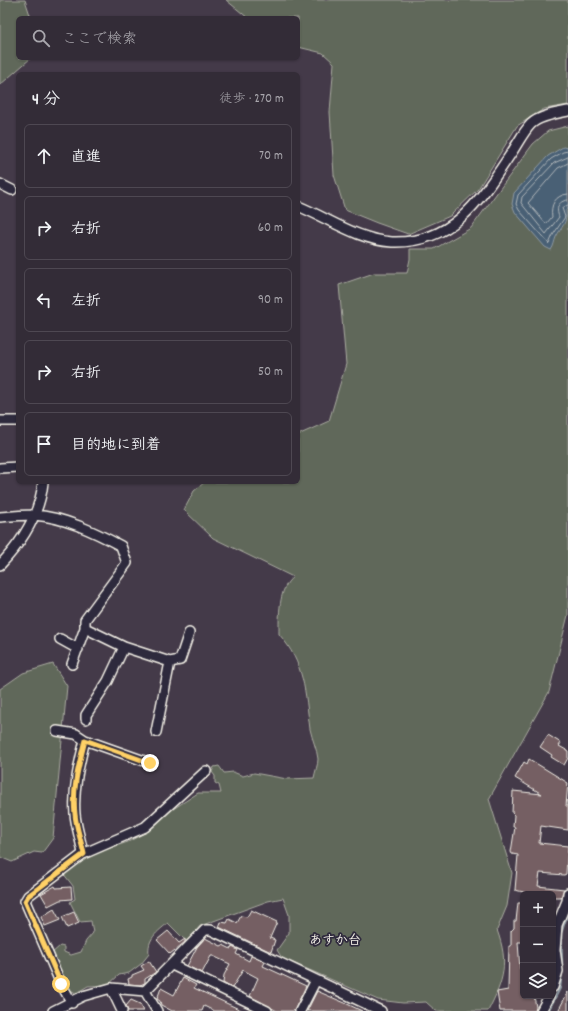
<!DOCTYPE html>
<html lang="ja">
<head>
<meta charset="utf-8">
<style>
	body { margin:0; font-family:Dekko,"Klee One",sans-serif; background:#3b343f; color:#f1f3f6 }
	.controls { position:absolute; right:12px; bottom:12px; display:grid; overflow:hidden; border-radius:6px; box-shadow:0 1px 3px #0004 }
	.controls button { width:36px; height:36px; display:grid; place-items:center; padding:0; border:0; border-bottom:1px solid #4e4852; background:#332c37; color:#f1f3f6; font:20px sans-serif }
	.stop { position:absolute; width:12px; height:12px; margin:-9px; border:3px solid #ffd166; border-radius:50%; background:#fff }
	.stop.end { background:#ffd166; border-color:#fff; box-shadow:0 1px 4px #0008 }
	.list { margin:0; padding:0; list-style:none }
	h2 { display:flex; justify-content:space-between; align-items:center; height:52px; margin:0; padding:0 16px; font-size:17px }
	h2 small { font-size:13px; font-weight:400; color:#a9a7ad }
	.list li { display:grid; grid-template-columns:26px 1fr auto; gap:12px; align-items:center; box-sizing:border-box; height:64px; margin:0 8px 8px; padding:0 8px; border:1px solid #4e4852; border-radius:6px }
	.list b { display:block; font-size:15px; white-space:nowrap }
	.list em { font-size:13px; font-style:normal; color:#a9a7ad }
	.icon { flex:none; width:22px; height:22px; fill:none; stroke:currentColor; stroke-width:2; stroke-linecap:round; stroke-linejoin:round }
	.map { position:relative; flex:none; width:568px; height:1011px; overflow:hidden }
	.search { position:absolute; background:#332c37; box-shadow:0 1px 3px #0004; left:16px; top:16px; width:284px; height:44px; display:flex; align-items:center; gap:10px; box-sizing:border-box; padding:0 14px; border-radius:6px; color:#a9a7ad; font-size:15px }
	.panel { position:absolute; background:#332c37; box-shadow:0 1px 3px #0004; left:16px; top:72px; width:284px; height:412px; border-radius:6px }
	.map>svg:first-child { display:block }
	.green { fill:#60675a; stroke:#aaaca1 }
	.water { fill:#4a6075; stroke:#8e9aa3 }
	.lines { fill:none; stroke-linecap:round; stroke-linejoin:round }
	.shore { stroke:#b0b7ba; stroke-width:1 }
	.stream { stroke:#8e9aa3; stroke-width:2.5 }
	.building { fill:#755e64; stroke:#f4f1e8 }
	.minor-casing { stroke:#f4f1e8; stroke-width:12 }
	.minor { stroke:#2f2a3d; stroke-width:9 }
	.route { stroke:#ffd166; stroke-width:5 }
	.labels { text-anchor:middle; stroke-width:3.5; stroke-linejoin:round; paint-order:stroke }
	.neighbourhood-label { font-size:13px; font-weight:bold; fill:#f4f1e8; stroke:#2f2a3d }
</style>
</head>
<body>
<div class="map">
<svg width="568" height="1011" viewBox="0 0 568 1011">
	<rect width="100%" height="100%" fill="#443a49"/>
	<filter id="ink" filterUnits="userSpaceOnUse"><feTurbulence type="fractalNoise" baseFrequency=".025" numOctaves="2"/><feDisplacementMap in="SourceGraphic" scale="8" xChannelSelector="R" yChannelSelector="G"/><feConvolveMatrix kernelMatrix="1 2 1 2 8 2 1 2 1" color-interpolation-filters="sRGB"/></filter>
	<g filter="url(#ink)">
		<path class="green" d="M0,0h25l6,18h-13v40h13l-31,27z
			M226,0h342v105l-24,4 -27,17 -39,63 -28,27 -42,18 -31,-11 -32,-13 -11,-35 -4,-63 4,-49 -11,-10 -25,-6v-29h-50z
			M568,126v489l-19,77 -60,107 23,74 -5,33 -10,24c12,33 7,50 -9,81h-52l-10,-9 -23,1 -25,-3 -96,-42 -5,-8 12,-17v-18l-6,-17 -15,3 -68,25 -13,16 -19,-19c-11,9 -21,16 -19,31l-8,10 -12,9 -10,2 -11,10 -20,1 -12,7 -10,-5 -15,-34 9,-8 4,1v5l7,3 10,-3 5,-11 7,-8 -2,-12 -11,1 -10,-20 5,-3 -2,-13 -10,-13 23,-17 42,-14 22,-12 20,-19 28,-18h23l-2,-8 -4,-2v-7l-3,-4 2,-5 5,-1 5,7 9,-1 10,4 11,-3 33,6 27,-1c1,-6 4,-13 4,-19 -1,-10 -6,-20 -8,-30 -5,-37 -5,-65 -31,-95 0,-16 -1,-46 14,-57l-80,-39 -29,-28 10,-19 11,-9h93v-47l31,-14 17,-57 -7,-79 35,-12h33l3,-14v-10h24l37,-21 62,-84 15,-13z
			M53,664l14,22 -14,152 -11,15 -8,-1 -22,10 -12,-5v-168l23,-16z"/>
		<path class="water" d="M563,147l5,1v60l-2,2c2,13 -5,17 -10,27 -2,5 -2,9 -5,13l-6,-3 -13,-15 -17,-20 -3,-8 2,-11 34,-37z"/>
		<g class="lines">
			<path class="shore" d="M568,151l-5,1 -12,7 -33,36 -2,9 3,6 30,34 4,-9 12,-18 -3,-9 6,-3
				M568,157l-14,6 -32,34 -1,6 25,31 13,-17c-3,-8 -2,-16 9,-17
				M568,163l-10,5 -30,35 18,21 6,-7c-2,-12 3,-22 16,-23"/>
			<path class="stream" d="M562,965l-1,-32 7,-21
				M548,1011l12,-23 2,-19"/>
		</g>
		<path class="building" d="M548,735l13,8 -2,3 9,5v7l-4,7 -13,-8 1,-2 -12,-8z
			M529,759l39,24 -2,23h2v24l-27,-4 -2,17 29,3 -2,28 -2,1 -24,-2 -2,13 26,3 -3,8h-8v-3h-21l-17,-4 3,-35 -6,-1 -1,-2 4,-25h-2l1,-12 -2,-2 1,-22 29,3 -27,-16 9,-16 3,2z
			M55,886l1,2 15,-1 1,12 -12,1 -12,6 -7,-12z
			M518,903h5v39h-5l2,27h3v27h11l2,11 -1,4h-35l-3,-19 11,-2 1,-44h2v-15l3,-3v-7h2z
			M54,909l6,11 -15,6 -4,-9z
			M251,910l26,12 -7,16 5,2 -4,12 -52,-25 2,-5 6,1 2,-4 8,4 4,-7 6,1z
			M74,912l5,11 -12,5 -5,-11z
			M168,931l11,12 6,-4v3l-15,12 -13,-14z
			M205,938l16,8 2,-1 8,4 1,-2 6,3 -2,4 13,7 2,-5 14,6 -2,4 43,20 -12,25h-17l-27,-15 8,-18 -15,-8 -11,18 -9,-5 1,-8 6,-11 -17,-8h-2l-9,17 -15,-7 10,-19z
			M149,961l7,11 -11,7v4l-5,2 -11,-1 -1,-5 4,-2v-2l12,-5 -3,-4z
			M183,978l13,7 -2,3 49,23h-29l-10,-5 -2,5h-30l-11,-6 -1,-4 -3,-2 4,-11 13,7z
			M317,991l28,12 17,8h-55z
			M568,992v19h-10z
			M131,1000l9,4 4,7h-16l-2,-5z"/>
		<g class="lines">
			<defs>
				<path id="minor" d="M0,184l12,6
					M298,206c30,12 60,34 94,36 61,2 88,-42 118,-87 7,-10 13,-23 21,-31 8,-8 26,-11 37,-13
					M0,421h18
					M0,468l18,-1
					M0,517c11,-1 23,-2 34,-2 30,2 61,17 87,31l6,17 -42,57v8
					M0,565c22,-23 40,-50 43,-83
					M60,639l18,10
					M170,662l10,-2 9,-27
					M72,664l13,-36 39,19 46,15 -14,70
					M86,719v-4l22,-34 16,-34
					M57,731l19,3 9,6 65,23
					M83,854l62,-27 61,-56
					M172,965l95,46
					M553,987l5,-16 -3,-21 2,-25 10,-24 1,-8
					M111,988l11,23
					M145,991l60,-61h6l170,81
					M72,1003l-11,-19 -36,-83 3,-5 55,-42c-2,-14 -7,-27 -8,-40 -2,-25 4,-50 10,-74
					M53,1011l30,-15 28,-8 34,3 12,20
					M300,1011l16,-31
					M541,1011l8,-15"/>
			</defs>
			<use href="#minor" class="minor-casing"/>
			<use href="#minor" class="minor"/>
		</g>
	</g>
	<g class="lines" filter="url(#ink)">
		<path class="route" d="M61,984l-36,-83 3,-5 56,-42c-3,-14 -8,-27 -9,-40 -3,-25 4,-50 10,-74l65,23"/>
	</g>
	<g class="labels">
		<g class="neighbourhood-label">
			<text x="335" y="944">あすか台</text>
		</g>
	</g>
</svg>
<div class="controls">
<button>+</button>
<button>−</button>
<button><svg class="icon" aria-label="layers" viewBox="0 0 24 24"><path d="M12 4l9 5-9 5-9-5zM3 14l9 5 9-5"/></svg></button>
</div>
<div class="stop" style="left:61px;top:984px"></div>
<div class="stop end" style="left:150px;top:763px"></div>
<div class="search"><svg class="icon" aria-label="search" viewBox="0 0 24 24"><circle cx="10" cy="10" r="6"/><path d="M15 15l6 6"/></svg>ここで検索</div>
<section class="panel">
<h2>4 分<small>徒歩 · 270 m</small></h2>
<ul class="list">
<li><svg class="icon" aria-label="ahead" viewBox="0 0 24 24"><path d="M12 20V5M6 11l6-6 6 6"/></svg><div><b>直進</b></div><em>70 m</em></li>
<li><svg class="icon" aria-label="right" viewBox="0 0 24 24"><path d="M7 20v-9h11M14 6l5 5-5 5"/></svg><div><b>右折</b></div><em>60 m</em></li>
<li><svg class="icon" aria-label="left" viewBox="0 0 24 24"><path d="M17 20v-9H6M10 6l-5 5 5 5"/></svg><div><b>左折</b></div><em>90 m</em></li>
<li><svg class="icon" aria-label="right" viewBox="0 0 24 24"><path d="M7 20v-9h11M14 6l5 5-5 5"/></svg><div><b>右折</b></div><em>50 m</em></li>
<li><svg class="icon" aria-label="arrive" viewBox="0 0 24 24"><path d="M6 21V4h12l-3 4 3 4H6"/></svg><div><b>目的地に到着</b></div></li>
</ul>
</section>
</div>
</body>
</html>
